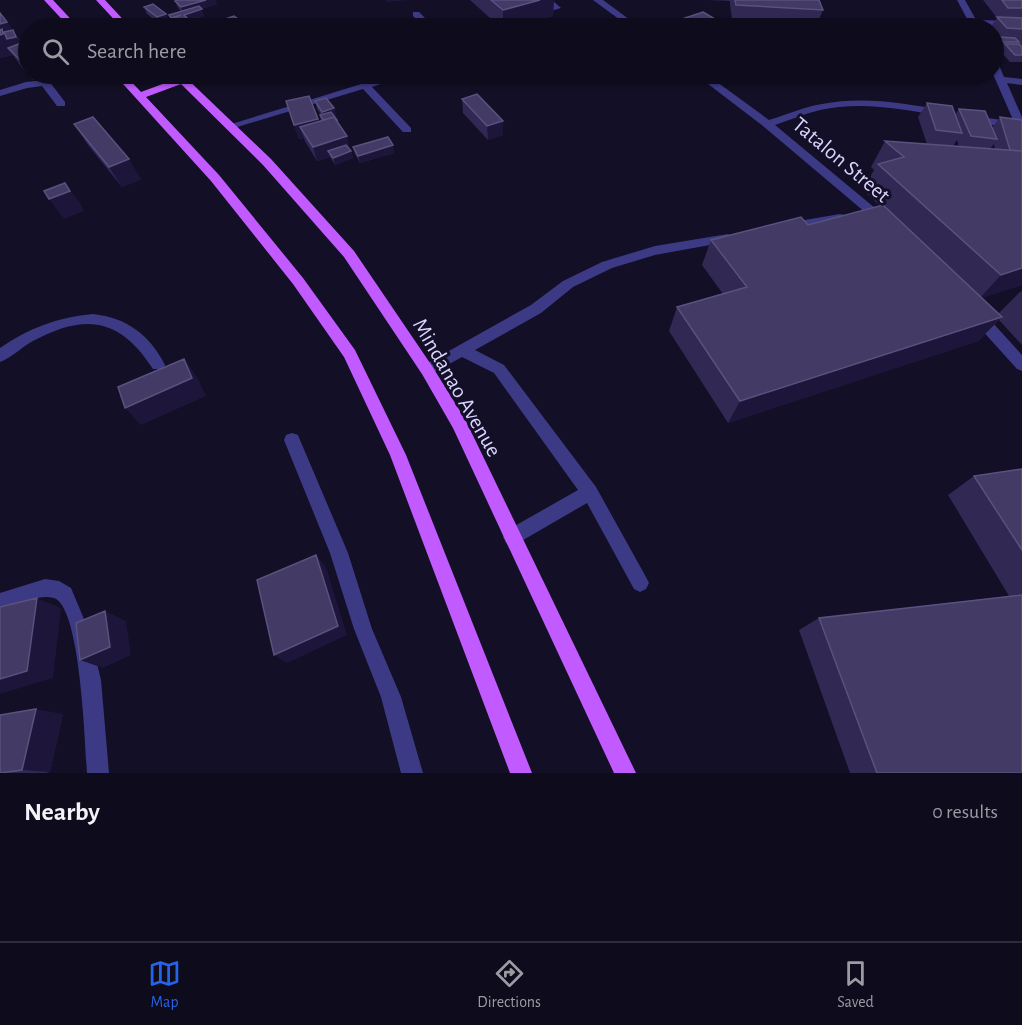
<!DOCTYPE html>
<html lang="en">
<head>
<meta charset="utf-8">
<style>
	body { margin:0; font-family:"Alegreya Sans",sans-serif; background:#171425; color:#f1f3f6 }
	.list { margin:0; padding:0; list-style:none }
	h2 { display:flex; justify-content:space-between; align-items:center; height:78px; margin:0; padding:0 24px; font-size:26px }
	h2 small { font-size:20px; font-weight:400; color:#9b9ba3 }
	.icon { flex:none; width:33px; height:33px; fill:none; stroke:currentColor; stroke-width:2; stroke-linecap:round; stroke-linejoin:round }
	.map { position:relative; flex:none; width:1022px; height:773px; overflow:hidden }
	.search { position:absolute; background:#0e0b1c; box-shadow:0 2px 4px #0004; left:18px; right:18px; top:18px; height:66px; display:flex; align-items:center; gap:15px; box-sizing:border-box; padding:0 21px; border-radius:33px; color:#9b9ba3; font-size:22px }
	.sheet { height:168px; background:#0e0b1c }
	nav { display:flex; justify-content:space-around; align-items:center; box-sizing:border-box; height:84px; border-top:2px solid #2e2b3b; background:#0e0b1c; font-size:16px; color:#9b9ba3 }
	nav a { display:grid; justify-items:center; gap:3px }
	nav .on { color:#2563eb }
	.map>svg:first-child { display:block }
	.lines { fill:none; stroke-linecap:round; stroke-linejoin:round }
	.service { fill:#3d3a85; fill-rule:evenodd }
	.minor { fill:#3d3a85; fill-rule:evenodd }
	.primary { fill:#c25bff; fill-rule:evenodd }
	.wall { fill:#312854; fill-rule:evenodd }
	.shaded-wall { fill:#1d163a }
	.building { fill:#433a66; stroke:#5a527e; stroke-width:1.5 }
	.labels { text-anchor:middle; stroke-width:6; stroke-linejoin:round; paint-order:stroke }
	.street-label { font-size:22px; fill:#d9d4ff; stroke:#130f26 }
</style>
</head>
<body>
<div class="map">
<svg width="1022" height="773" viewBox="0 0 1022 773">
	<rect width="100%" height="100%" fill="#130f26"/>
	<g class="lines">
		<path class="service" d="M542,0h10l9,8 -7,2z
			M413,12h6l16,16h-9l-13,-12z
			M394,74h14l-36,13 39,41v4h-8l-40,-43 -129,39 -4,1 -5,-3z
			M45,80l4,1 16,21v4h-8l-15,-20 -15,2 -27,8v-6l26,-8z
			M840,214l4,1v6l-57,10 -6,-4 6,-4z
			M728,234l6,4 -2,3 -77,14 -43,13 -39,19 -32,26 -66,37 29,15 92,122 50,90 3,6 -3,6 -6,3 -6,-3 -47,-86 -69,40 -6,2 -6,-2 -3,-6 3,-6 72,-41 -84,-117 -32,-16 -35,19 -5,-2 -2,-4 2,-4 109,-61 32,-24 39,-19 53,-16z
			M93,314c34,4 56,20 72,51l-2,4h-10c-34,-52 -68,-56 -122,-27 -10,6 -20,16 -31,20v-14c28,-20 59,-31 93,-34z
			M292,433l6,2 2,5 48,113 24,76 29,68 22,76h-22l-20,-76 -27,-68 -24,-76 -46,-113 2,-5z
			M45,579l14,2 12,7 18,43 12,49 8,93h-22c-2,-27 -6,-166 -33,-175 -16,-5 -40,8 -54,13v-18z"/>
		<path class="minor" d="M593,0h10l38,28h-10z
			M957,0h8l11,20 46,1v6l-43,-1 1,2h-8z
			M994,62l5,3 5,12 18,2v6l-15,-2 15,34v13l-53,-9 -5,-3 5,-3 45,7 -21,-48z
			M695,74h11l63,46c17,-5 35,-13 53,-16 40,-8 81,-1 120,6l5,3 -5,3c-40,-7 -82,-15 -122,-6 -16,4 -30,10 -45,15l112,93v6h-8l-116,-98z
			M976,309l5,1 41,45v16l-5,-2 -46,-51 -2,-4z"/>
		<path class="primary" d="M44,0h9l26,28h-9z
			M96,0h9l26,28h-9z
			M114,74h10l17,18 35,-13 -4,-5h10l89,85 83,92 78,115 33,53 171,354h-22l-161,-345 -31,-54 -78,-117 -81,-92 -82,-81 -35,13 73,78 84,103 52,72 51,105 126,318h-22l-120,-318 -46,-98 -51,-73 -82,-103z"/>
	</g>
	<path class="wall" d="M470,0h84l-1,16 -45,12h-7z
		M708,0h111l4,10 -6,14 -85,-5 -2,-15v-3z
		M983,0h39v62h-12l-10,-11 2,-2h-4l-4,-5 3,-3 -4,-4v-9h-3l7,-10z
		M175,1l42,3 -16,5 3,7 -14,5 4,7h-27l-2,-6 -5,2 -13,-10 -3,-7 22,7 2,6 3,-1 -2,-4 12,-4 -3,-3z
		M0,13l7,9 15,21 6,4v27h20l-15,6 -11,-12 -9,-13 -13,3z
		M679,20l51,8h-53z
		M462,99l41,22v14l-15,5 -25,-27z
		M286,101l33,20h2l-1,-6h1l-4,-6 -2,-8 19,7 2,8h-2l3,4 14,31 2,7 -18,7 -5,-8 -13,4 -12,-20 -1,-3 -5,1z
		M927,103l28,12 4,-6 33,19 8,-11 22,3v165l-41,13 17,16 22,-22 2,-1v54l-23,-25 -21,21 -250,82 -59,-92 8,-24 46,-13 -21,-29 9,-25 97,-15 72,-19 -17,-16 11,-20 -3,-3 14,-26 42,3 -9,-27zM957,140l2,7 -6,-1zM994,144l1,5h-5z
		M74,124l67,55 -19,8 -34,-42z
		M353,147l41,6 -34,10 -5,-9z
		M1022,469v304h-172l-51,-143 20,-12 190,-22 -61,-101 26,-19z
		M63,714l-13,58 -4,1h6h-52z"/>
	<path class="shaded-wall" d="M206,0h10l1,4 -33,10 -3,-7z
		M386,0h23l-22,2z
		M540,0h14l-1,16 -45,12h-5v-18z
		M202,9l2,7 -17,5 -3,-6z
		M166,14l3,7 -9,3 -3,-7z
		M238,19l2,7 -7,2h-15l-1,-2z
		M7,22l19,28 -18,-2 5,7 -13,3v-34z
		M191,22l3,6h-19l-1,-1z
		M28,57v16l-8,-13z
		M29,74h19l-15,6z
		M334,108l2,8 -12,3 -2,-7z
		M318,119l4,14 -22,-6 4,11 -5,1 -5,-14z
		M503,121v14l-15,5 -1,-14z
		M347,136l3,14 -22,1 2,6 -13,4 -4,-14z
		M393,145l1,8 -34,10 -2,-7z
		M351,151l2,7 -18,7 -2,-7z
		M129,159l12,20 -19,8 -13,-20z
		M65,183l15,20 4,8 -20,8 -15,-20z
		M1022,268v17l-43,14 22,-24z
		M1002,317l-24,24 -250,82 12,-22z
		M184,359l13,18 9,19 -65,29 -16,-17z
		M316,555l10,12 21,68 -60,28 -13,-8z
		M37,598l24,10 -8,70 -53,16v-15z
		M105,611l21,10 5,34 -28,13 -23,-8z
		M36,709l27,5 -13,58 -28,-2z"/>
	<path class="building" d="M178,0h28l-25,7 -6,-6z
		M491,0h49l-37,10z
		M735,0h84l4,10 -87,-5z
		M1002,0h20v8h-14z
		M153,4l13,10 -9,3 -13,-10z
		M199,6l3,3 -18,6 7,7 -17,5 -10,-5 17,-7 -10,3 -2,-3z
		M703,12l27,16h-38l-13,-8z
		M0,13l7,9 -7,2z
		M234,16l4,3 -21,7 -4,-3z
		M997,17l25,1v11l-15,-1z
		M2,29l1,5 -3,1v-5z
		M13,30l3,7 -9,2 -3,-7z
		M999,37l16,1 4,4h-16z
		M24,42l4,5v10l-8,3 -12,-12z
		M1005,44h14l3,3v8h-7z
		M477,94l26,27 -16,5 -25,-27z
		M309,96l9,23 -24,6 -8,-24z
		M326,98l8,10 -12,4 -7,-11z
		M927,103l25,3 10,27 -26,-3z
		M959,109l26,2 12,28 -26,-3z
		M331,112l6,8h-1l-2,-3 -11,3 -3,-5z
		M93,117l36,42 -20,8 -35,-43z
		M334,117l13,19 -34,11 -13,-20z
		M1000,117l22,3v31l-12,-1z
		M388,137l5,8 -35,11 -5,-9z
		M885,141l137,10v117l-21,7 -123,-111 26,-7z
		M346,145l5,6 -18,7 -5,-7z
		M65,183l5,8 -21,8 -5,-8z
		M883,205l119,112 -262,84 -63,-94 70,-20 -36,-47 90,-23 7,8z
		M184,359l8,19 -67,30 -7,-21z
		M1022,469v81l-48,-74z
		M316,555l22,71 -64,29 -17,-75z
		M1022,595v178h-145l-58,-155z
		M37,598l-10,73 -27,8v-72z
		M105,611l5,36 -30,13 -4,-37z
		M36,709l-14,61 -22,3v-58z"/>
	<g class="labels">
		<g class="street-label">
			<text transform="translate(842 159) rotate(40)" y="8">Tatalon Street</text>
			<text transform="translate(458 387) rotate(60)" y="8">Mindanao Avenue</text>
		</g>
	</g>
</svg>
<div class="search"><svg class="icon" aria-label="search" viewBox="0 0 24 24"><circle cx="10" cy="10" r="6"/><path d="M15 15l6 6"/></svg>Search here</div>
</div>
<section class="sheet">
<h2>Nearby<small>0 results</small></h2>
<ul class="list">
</ul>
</section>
<nav>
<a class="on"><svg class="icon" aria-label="map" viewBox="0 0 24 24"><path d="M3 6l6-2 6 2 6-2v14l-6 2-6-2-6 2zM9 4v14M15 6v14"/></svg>Map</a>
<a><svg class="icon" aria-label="directions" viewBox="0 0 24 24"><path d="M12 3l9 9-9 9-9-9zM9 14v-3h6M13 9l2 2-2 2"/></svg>Directions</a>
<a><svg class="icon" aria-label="saved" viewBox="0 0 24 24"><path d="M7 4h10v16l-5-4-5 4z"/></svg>Saved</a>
</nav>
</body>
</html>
